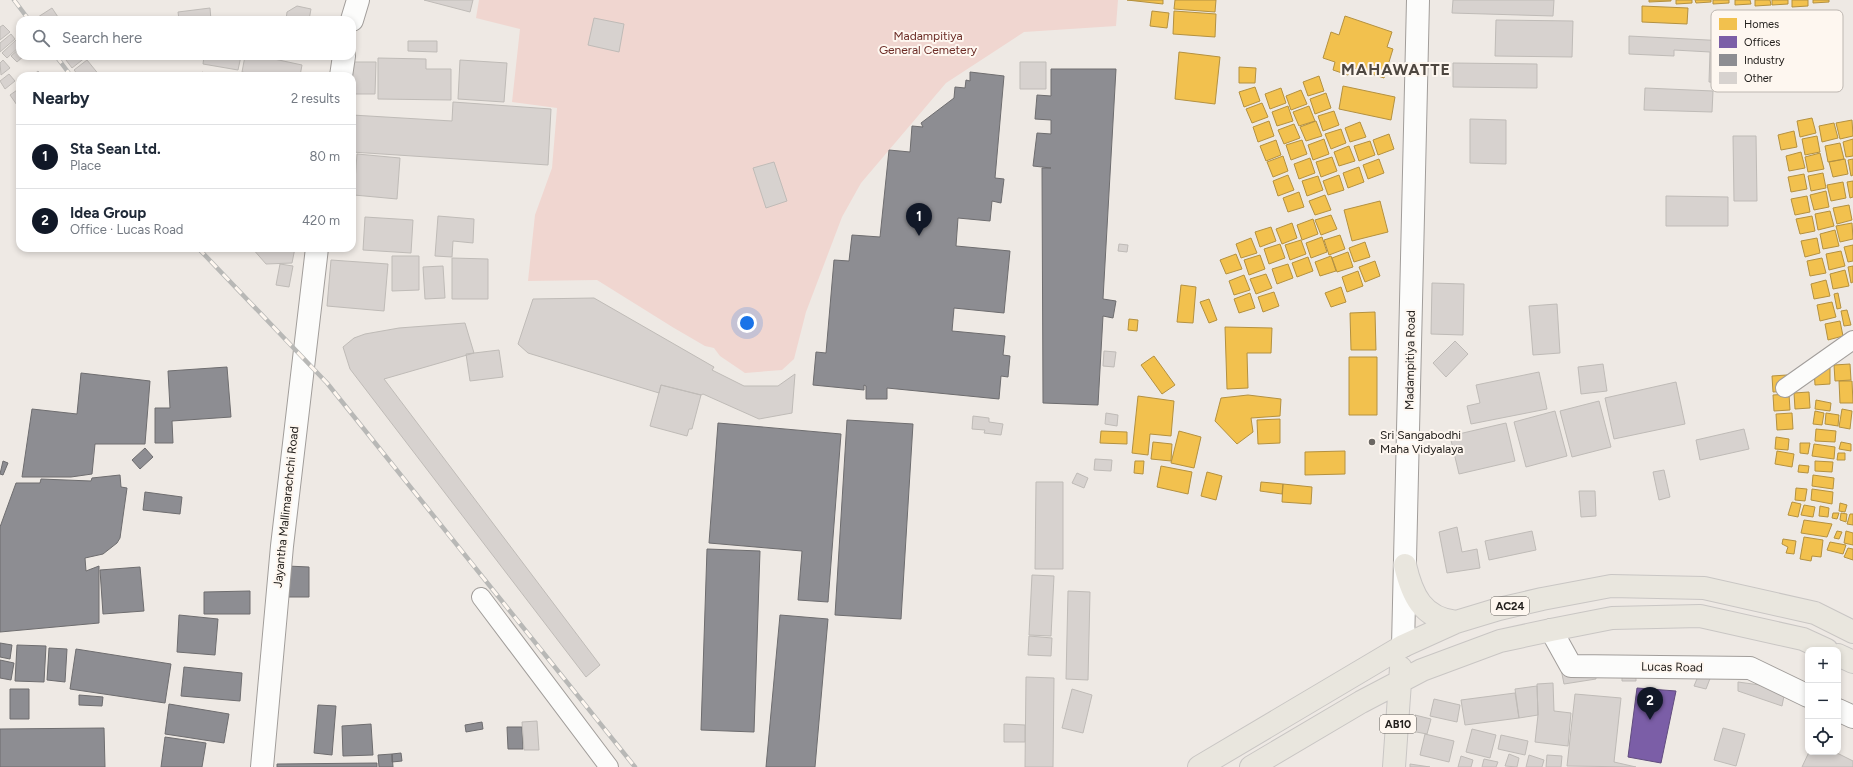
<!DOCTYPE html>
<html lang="en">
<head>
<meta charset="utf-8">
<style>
	body { margin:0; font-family:Figtree,sans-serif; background:#f2f2f3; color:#1f2937 }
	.controls { position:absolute; right:12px; bottom:12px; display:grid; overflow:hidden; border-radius:8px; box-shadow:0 2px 6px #0003 }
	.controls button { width:36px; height:36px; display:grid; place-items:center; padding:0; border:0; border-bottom:1px solid #e0e1e3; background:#fff; color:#1f2937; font:20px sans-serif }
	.you { position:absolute; left:747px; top:323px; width:14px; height:14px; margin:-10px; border:3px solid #fff; border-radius:50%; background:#1a73e8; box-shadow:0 0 0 6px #1a73e833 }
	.badge { display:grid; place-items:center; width:26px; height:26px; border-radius:50%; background:#111827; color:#fff; font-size:13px; font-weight:700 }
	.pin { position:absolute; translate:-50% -33px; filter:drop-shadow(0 1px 2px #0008) }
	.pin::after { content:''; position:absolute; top:21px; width:14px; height:12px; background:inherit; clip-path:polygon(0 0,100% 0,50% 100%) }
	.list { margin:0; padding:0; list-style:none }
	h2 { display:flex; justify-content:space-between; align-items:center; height:52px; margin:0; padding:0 16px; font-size:17px }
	h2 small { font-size:13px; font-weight:400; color:#747a83 }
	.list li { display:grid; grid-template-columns:26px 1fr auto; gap:12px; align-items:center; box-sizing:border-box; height:64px; padding:0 16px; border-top:1px solid #e0e1e3 }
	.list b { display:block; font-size:15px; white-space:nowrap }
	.list p { margin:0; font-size:13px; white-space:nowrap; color:#747a83 }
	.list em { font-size:13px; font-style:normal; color:#747a83 }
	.icon { flex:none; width:22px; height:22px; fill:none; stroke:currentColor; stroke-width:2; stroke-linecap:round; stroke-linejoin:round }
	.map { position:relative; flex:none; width:1853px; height:767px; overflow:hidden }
	.search { position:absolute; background:#fff; box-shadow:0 2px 6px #0003; left:16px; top:16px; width:340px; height:44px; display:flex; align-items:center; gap:10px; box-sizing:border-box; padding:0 14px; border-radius:12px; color:#747a83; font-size:15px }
	.panel { position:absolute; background:#fff; box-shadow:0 2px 6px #0003; left:16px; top:72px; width:340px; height:180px; border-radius:12px }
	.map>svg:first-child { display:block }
	.green { fill:#f0d6d0 }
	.homes { fill:#f2c14e; stroke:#b49140 }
	.offices { fill:#7b5ea7; stroke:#614c7e }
	.industry { fill:#8d8d92; stroke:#6e6d6f }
	.building { fill:#d7d2cf; stroke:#bfbbb7 }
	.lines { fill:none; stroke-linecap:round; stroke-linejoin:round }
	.street-casing { stroke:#a19d9a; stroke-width:20 }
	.secondary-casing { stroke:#a19d9a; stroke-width:24 }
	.primary-casing { stroke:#c9c6c4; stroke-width:24 }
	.street { stroke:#fcfcfb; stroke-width:18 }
	.secondary { stroke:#fcfcfb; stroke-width:22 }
	.primary { stroke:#e9e6de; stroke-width:22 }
	.rail-casing { stroke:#b8b8b6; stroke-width:4.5 }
	.rail { stroke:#fef7f0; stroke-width:3; stroke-dasharray:9; stroke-linecap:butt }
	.poi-dot { fill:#6b6763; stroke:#fef7f0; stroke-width:1.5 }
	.labels { text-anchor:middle; stroke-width:4; stroke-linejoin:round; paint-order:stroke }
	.shield { fill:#fef7f0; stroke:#65615d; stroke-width:1 }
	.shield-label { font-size:11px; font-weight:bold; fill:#24211e }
	.park-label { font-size:12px; fill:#6c2c26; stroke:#fef7f0 }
	.street-label { font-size:12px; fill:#24211e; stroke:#fef7f0 }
	.poi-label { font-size:12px; fill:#24211e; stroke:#fef7f0; text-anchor:start }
	.district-label { font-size:16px; font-weight:bold; letter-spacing:1px; fill:#4e4740; stroke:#fef7f0 }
	.key { fill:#fef7f0; stroke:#bdb7b1; stroke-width:1 }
	.key-label { font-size:11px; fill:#24211e }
</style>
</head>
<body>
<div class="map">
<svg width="1853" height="767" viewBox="0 0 1853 767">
	<rect width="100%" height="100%" fill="#eee9e4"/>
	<path class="green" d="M479,0h639l-2,26 -92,6 -78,51 -85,100 -19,34 -36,95 -12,47 -12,11 -37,3 -25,-17 -6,-8 -9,-2 -31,-18 -77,-48 -69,1 7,-66 17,-47 5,-60 -45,-6 8,-73 -44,-11z"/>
	<path class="homes" d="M1127,0h36v4z
		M1175,0h41l-1,12 -41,-3z
		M1649,0h22v1l-22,1z
		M1676,0h16v3l-16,1z
		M1695,0h16v2l-15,1z
		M1713,0h16v3l-16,1z
		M1735,0h15l1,4 -16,1z
		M1755,0h15l1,5 -16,1z
		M1772,0h16v4l-16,1z
		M1792,0h16v6l-16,1z
		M1813,0h16v2l-16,1z
		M1642,6l46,2 -1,16 -45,-2z
		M1152,11l17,2 -2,15 -17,-2z
		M1174,11l42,3 -1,23 -42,-3z
		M1345,16l47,16 -5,15 6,2 -9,29 -33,-11 -3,8 -15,-5 2,-8 -12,-4 8,-26 8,3z
		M1179,52l41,5 -5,47 -40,-5z
		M1239,67l17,1 -1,15h-16z
		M1319,76l5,15 -16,5 -5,-14z
		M1343,86l52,11 -4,23 -52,-11z
		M1255,87l5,14 -16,6 -5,-15z
		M1281,88l5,15 -16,6 -5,-15z
		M1301,90l6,14 -16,6 -5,-14z
		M1326,93l5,15 -16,6 -5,-15z
		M1262,103l6,14 -16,6 -6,-14z
		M1288,106l5,15 -16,5 -5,-14z
		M1309,106l6,15 -16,5 -6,-14z
		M1334,111l5,14 -16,6 -5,-15z
		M1812,118l4,15 -16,4 -3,-16z
		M1852,120l1,16 -13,3 -4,-16z
		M1269,121l5,15 -16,6 -5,-15z
		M1316,121l6,15 -16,5 -6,-14z
		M1360,122l6,15 -16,5 -5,-14z
		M1834,123l4,15 -16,4 -3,-16z
		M1294,124l6,14 -16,6 -6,-14z
		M1341,129l5,14 -15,6 -6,-15z
		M1794,131l3,16 -16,3 -3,-15z
		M1389,134l5,15 -16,6 -5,-15z
		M1817,136l3,16 -15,3 -3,-16z
		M1324,139l5,15 -16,6 -5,-15z
		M1853,139v17l-7,1 -3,-15z
		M1276,140l5,15 -15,6 -6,-15z
		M1302,140l5,14 -16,6 -5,-15z
		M1370,141l5,14 -16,6 -5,-15z
		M1840,143l4,16 -16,3 -3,-16z
		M1349,146l6,15 -16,5 -5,-14z
		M1801,152l4,16 -16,3 -3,-15z
		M1820,153l4,16 -16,3 -3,-15z
		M1283,156l5,15 -15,6 -6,-15z
		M1332,157l5,14 -16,6 -5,-15z
		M1310,158l5,15 -16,6 -5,-15z
		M1379,159l5,14 -16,6 -5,-14z
		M1845,159l3,15 -15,3 -4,-15z
		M1853,159v16l-2,1 -3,-16z
		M1359,167l5,15 -16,6 -5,-15z
		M1823,173l3,15 -15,3 -3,-15z
		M1804,174l3,15 -16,3 -3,-15z
		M1288,175l6,15 -16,6 -5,-15z
		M1339,175l5,15 -16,5 -5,-14z
		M1318,176l5,14 -16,6 -5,-15z
		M1853,181v16l-3,1 -3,-16z
		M1843,182l3,16 -15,3 -4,-16z
		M1826,191l3,16 -15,3 -4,-15z
		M1299,192l5,15 -16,5 -5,-14z
		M1325,195l6,15 -16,5 -6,-14z
		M1807,196l3,16 -15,3 -4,-16z
		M1380,201l8,31 -36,9 -8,-31z
		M1849,205l3,15 -15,4 -4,-16z
		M1830,211l4,15 -16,4 -3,-16z
		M1331,215l6,14 -16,6 -6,-15z
		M1812,216l3,15 -15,3 -4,-15z
		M1313,219l5,15 -16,6 -5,-15z
		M1292,223l5,15 -15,6 -6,-15z
		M1852,223l1,16 -13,3 -4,-16z
		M1271,227l5,14 -16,6 -5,-15z
		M1835,230l4,16 -16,3 -3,-15z
		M1340,235l5,14 -16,6 -5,-15z
		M1322,237l5,15 -16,6 -5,-15z
		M1251,238l6,15 -16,5 -5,-14z
		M1817,238l3,15 -15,4 -4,-16z
		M1301,240l5,14 -16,6 -5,-15z
		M1365,242l5,15 -16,5 -5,-14z
		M1280,244l5,14 -16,6 -5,-15z
		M1853,245v16l-5,1 -4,-15z
		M1841,251l4,15 -16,4 -3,-16z
		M1348,252l5,15 -16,5 -5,-14z
		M1236,254l6,15 -16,5 -6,-14z
		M1260,255l5,14 -16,6 -5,-15z
		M1331,256l5,15 -16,5 -5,-14z
		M1308,257l5,14 -16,6 -5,-14z
		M1822,258l4,15 -16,3 -3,-15z
		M1375,261l5,15 -15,6 -6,-15z
		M1288,264l5,14 -16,6 -5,-15z
		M1853,266v16l-2,1 -3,-16z
		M1845,270l4,16 -16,3 -3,-15z
		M1358,271l5,15 -16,6 -5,-15z
		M1266,274l6,14 -16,6 -6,-15z
		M1244,275l6,15 -16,5 -5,-14z
		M1826,280l4,16 -16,3 -3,-15z
		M1181,285l15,2 -3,36 -16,-1z
		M1341,287l5,15 -15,5 -6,-14z
		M1274,292l5,14 -16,6 -5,-15z
		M1250,293l5,15 -16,5 -5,-14z
		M1838,293l3,15 -4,1 -3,-15z
		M1209,299l8,21 -8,3 -9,-21z
		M1832,302l4,15 -16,4 -3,-16z
		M1847,310l4,15 -7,1 -3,-15z
		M1375,312l1,38h-25l-1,-37z
		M1129,319l9,1 -1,11 -9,-1z
		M1840,321l3,15 -15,4 -3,-16z
		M1225,327l47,1 -1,25h-24l1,35 -21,1z
		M1154,356l21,29 -13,9 -21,-29z
		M1349,357h28v58h-28z
		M1850,364l1,16 -16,1 -1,-16z
		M1830,368v16l-15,1 -1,-16z
		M1787,375l2,16 -16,1 -1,-16z
		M1839,381h13l1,22h-13z
		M1809,392l1,16 -15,1 -1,-16z
		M1789,394l1,16 -16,1 -1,-16z
		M1248,395l33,4 -1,17 -29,2 2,14 -16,12 -22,-23 6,-23z
		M1138,396l36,5 -3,35 -21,-2 -2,21 -16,-2z
		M1816,400l15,3 -1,8 -15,-2z
		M1842,409l10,2 -2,18 -11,-2z
		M1815,411l9,2 -2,12 -9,-1z
		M1792,413l1,16 -16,1 -1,-16z
		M1826,413l13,2 -1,11 -13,-2z
		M1280,419v24l-22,1 -1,-24z
		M1816,429l20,2 -1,11 -20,-1z
		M1101,431l26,1v12l-27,-1z
		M1179,431l22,6 -7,31 -23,-5z
		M1776,437l13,2 -1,11 -13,-1z
		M1153,442l19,2 -1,17 -20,-2z
		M1841,442l10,2v7l-12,-2z
		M1800,443h10l-2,11 -8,-1z
		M1814,444l21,3 -1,12 -22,-3z
		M1345,451v23l-40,1v-23z
		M1777,451l17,3 -2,13 -17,-3z
		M1838,453h7v7h-8z
		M1135,461h9l-1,13 -9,-1z
		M1815,461l18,1 -1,10 -17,-1z
		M1799,465l10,1 -1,7 -10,-1z
		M1161,466l31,6 -4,22 -31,-7z
		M1207,472l15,4 -6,24 -15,-4z
		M1813,475l21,3 -1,11 -21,-3z
		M1261,482l22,2 -1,10 -22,-3z
		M1283,484l29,3 -1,17 -29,-2z
		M1796,488l11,1 -2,12 -10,-1z
		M1812,489l21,3 -1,12 -21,-4z
		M1792,502l9,2 -3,13 -10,-2z
		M1840,503l7,2 -2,7 -6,-1z
		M1804,505l11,2 -2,10 -12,-2z
		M1820,506l9,2 -1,9 -9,-1z
		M1833,513h6l-2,6 -5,-1z
		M1841,513l6,1 -1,8 -6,-2z
		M1850,514h3v11l-6,-1z
		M1804,520l28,4 -5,13 -26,-4z
		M1837,531l5,1 -3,7 -5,-1z
		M1846,531l7,2v12l-9,-2z
		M1804,537l19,3 -2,17 -9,-1 -1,5 -11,-2z
		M1783,539l13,2 -2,13 -8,-1 2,-6 -6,-3z
		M1830,542l16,3 -3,9 -16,-4z
		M1848,548l5,1v11l-9,-3z"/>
	<path class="offices" d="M1637,688l39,3 -15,72 -33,-6z"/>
	<path class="industry" d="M1051,69h65l-13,230 13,2 -3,17 -10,-2 -5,89 -55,-2 -1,-235h9l-18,-2 4,-33 14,1v-14l-16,-1 2,-24 14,1z
		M970,72l34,4 -9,102 9,1 -3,24 -9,-2 -2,20 -32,-3 -2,28 54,5 -6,62 -50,-5 -2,23 53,5 -2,19 7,1 -2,21 -7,-1 -2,23 -112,-11v11h-21v-13l-2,-1v5l-51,-5 3,-33 10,1 8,-93 15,1 3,-26 28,2 9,-87 21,2 2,-26 11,1 -2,-4 33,-25 1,-11 10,1 1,-8 4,1z
		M227,367l4,50 -59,4 1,22h-18v-35h15l-2,-37z
		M81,373l69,8 -5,63h-50l-3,30 -21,3h-49l10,-68 45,5z
		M847,420l66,4 -12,195 -66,-4z
		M718,423l123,11 -13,168 -30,-2 4,-49 -93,-8z
		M145,448l8,9 -13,12 -8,-9z
		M3,461l5,2 -5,12 -3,-1z
		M120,475l1,12 6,1 -7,50 -3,5 -14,11 -18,4 1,13 13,-5v57l-99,9v-105l16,-44h24l1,-4 50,2 1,-3z
		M145,492l37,5 -2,17 -37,-4z
		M707,549l53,2 -6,181 -53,-2z
		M287,566l22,1v30h-22z
		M140,567l4,44 -41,3 -3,-44z
		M250,591v23h-46v-22z
		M179,615l39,4 -3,36 -38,-3z
		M780,615l48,4 -13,148h-49z
		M0,643l12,2 -2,14 -10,-2z
		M17,645l29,1 -2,36 -29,-1z
		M49,648l18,1 -2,33 -18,-2z
		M76,649l95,15 -6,39 -95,-14z
		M0,660l14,3 -3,17 -11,-2z
		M184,667l58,6 -2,28 -59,-5z
		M10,689h19v30h-19z
		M79,695l24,2 -1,9 -23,-1z
		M169,704l60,10 -5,29 -59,-9z
		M318,705l18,1 -4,49 -18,-2z
		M482,722l1,7 -17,3 -1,-7z
		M371,724l2,31 -30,1 -1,-30z
		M507,727h15l1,22h-15z
		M104,728l1,39h-105v-38z
		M165,737l41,6 -4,24h-41z
		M401,753l1,8 -10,1v-8z
		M392,754l1,13h-14l-1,-12z
		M377,763v4h-100v-3z"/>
	<path class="building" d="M424,0h49l-3,12z
		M1453,0h101l-1,16 -101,-3z
		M297,6l14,3 -2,11h-23l1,-8z
		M52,8l8,12h-20l-2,-3z
		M210,8l1,12h-32l-1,-8z
		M594,18l30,6 -5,28 -31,-7z
		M249,19l30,1h-30z
		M1496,20l77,1 -1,36 -77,-1z
		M3,25l7,7 -10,8v-13z
		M11,34l4,5 -15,13v-9z
		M1629,36l98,5 -1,42 -17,-1 1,-30 -36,-2v6l-45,-2z
		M17,39l3,7 -13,12 -5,-5z
		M408,41h29v11l-29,-1z
		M20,48v8h4l-7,6 -6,-6z
		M63,56h22l1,1 -14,11z
		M182,56h19l-1,3z
		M204,56h37l-3,14 -35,-6z
		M245,56h15l42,9 -2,11h-38l-20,-4z
		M378,58l48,1v10h25v31l-73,-1z
		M3,60l7,8 -9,7 -1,-12z
		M87,60l13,16h-21l-5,-6z
		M460,60l47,3 -3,39 -46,-3z
		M352,62h24l-1,32h-23z
		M1020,62h26v27h-26z
		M1453,63l84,1v24l-84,-1z
		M38,71l5,5h-11z
		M202,72l10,4h-12z
		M9,74l6,7 -10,8 -5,-8z
		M20,88v19l-1,1 -9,-13z
		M1645,88l68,3 -1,21 -68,-2z
		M453,102l98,7 -3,56 -196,-13v-37l100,6z
		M1470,119l36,1v44l-36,-1z
		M1733,136h23l1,65h-23z
		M357,154l43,4 -3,41 -43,-4z
		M774,162l13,39 -21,7 -13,-40z
		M1666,196l62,1v29h-62z
		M438,216l36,3 -1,24 -20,-2 -1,16 -17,-1z
		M365,217l48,3 -2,33 -48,-3z
		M1119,244l9,1 -1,7 -9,-1z
		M252,248h43l-3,15 -26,1z
		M392,256h27v34l-27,1z
		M452,258l36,1v40h-36z
		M331,260l57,4 -4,47 -57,-5z
		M280,264l13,2 -4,21 -13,-2z
		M443,266l2,32 -20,1 -2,-32z
		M1432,283l32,1 -1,51 -32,-1z
		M594,298l120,69 -2,3 32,16h34l17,-12 -3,39 -33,6 -56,-25 -2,1 -40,-10 -2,8 -131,-40 -10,-9 15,-45z
		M1557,304l3,49 -27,2 -4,-49z
		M465,323l9,30 -90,26 216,286 -14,12 -236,-308 -7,-22 11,-9 11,-4 34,-6z
		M1455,341l13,13 -22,23 -13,-14z
		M499,350l4,27 -33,4 -4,-27z
		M1104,351l12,1 -2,15 -11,-1z
		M1603,364l4,27 -26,3 -3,-27z
		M1539,372l8,37 -76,15 -4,-18 13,-3 -4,-18z
		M1676,382l9,42 -71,15 -9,-41z
		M661,385l40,10 -9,34h-3l-2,7 -37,-10z
		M1599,401l12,46 -39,10 -12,-46z
		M1555,411l12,45 -41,11 -12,-45z
		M1106,413l12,2 -1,11 -12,-2z
		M973,416l16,2v4l14,2 -2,11 -17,-2 1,-3 -13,-1z
		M1506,423l9,38 -56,13 -9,-38z
		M1744,429l5,20 -49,11 -4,-20z
		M1095,459l17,1 -1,11 -17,-1z
		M1664,470l6,27 -11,3 -6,-28z
		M1077,473l11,5 -4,10 -12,-5z
		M1036,482h27v87h-28z
		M1579,491h16l1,25 -15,1z
		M1457,527l5,25 15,-3 3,19 -33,5 -8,-41z
		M1532,531l4,19 -47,10 -4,-19z
		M1032,575l22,1 -3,60 -22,-1z
		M1068,591l22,1 -2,88 -22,-1z
		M1029,636l23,2 -1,18 -23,-1z
		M1596,668v11l-32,5 -3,-15z
		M1622,669h14v12h-14z
		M1699,674l12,2 -5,13 -12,-3z
		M1026,677l28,1 -1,89h-28z
		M1738,682l22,3 24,11 -2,10 -44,-15z
		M1553,683l1,28 17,2 -3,33 -33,-4 3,-27 -1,-31z
		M1537,686l1,29 -19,3 -4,-29z
		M1072,689l20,6 -9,38 -21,-5z
		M1515,693l4,25 -54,7 -4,-25z
		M1575,694l46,4 -7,64 22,5 -69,-1z
		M1434,699l26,6 -3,17 -27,-6z
		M1415,715l16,4 -4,15 -16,-3z
		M537,721l2,29h-15l-2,-28z
		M1004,724l21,1v17h-21z
		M1723,728l22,6 -9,32 -22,-6z
		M1472,729l24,6 -6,23 -24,-6z
		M1425,734l29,7 -5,21 -29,-7z
		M1501,735l27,6 -3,14 -27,-6z
		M1809,752h26l18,9v6h-51z
		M1509,754l10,4 -2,9 -12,-1z
		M1529,755l15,5 -2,7h-16z
		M1547,755l15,1 -1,11h-15z
		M1461,756l12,4 -2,7h-13z
		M1484,759l14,3 -2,5h-14z
		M1410,764l20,3h-20z"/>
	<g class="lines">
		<defs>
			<path id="street" d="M1785,388l68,-48
				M481,597l128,170"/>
			<path id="secondary" d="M352,20l6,-20
				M341,76l3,-20
				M1551,630l20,36 179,2 58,28
				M1403,646l15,-646
				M1838,710l15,7
				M262,767l20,-221 35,-298"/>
			<path id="primary" d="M1405,565c7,30 17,53 51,57
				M1838,655l15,7
				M1199,767l204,-121 53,-24 43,-13 43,-10 69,-13 93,2 111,25 38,19
				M1251,767l110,-65 61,-32 78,-29 51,-11 61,-12 88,-2 103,23 24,11
				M1394,767l7,-99"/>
		</defs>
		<use href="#street" class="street-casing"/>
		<use href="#secondary" class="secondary-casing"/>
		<use href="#primary" class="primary-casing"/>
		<use href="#street" class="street"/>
		<use href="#secondary" class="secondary"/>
		<use href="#primary" class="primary"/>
		<defs>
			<path id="rail" d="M14,0l15,20
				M56,56l15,20
				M198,248l129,135 308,384"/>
		</defs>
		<use href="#rail" class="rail-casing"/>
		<use href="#rail" class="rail"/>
	</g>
	<circle class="poi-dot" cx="1372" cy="442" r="4"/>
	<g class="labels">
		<g class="shield">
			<rect x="1491" y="597" width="38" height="18" rx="3"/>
			<rect x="1380" y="715" width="36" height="18" rx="3"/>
		</g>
		<g class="shield-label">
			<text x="1510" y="610">AC24</text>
			<text x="1398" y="728">AB10</text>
		</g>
		<g class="park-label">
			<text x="928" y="40">Madampitiya<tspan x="928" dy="14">General Cemetery</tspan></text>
		</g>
		<g class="street-label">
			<text transform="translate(1410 360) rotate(-89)" y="4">Madampitiya Road</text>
			<text transform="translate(286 507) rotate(-84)" y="4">Jayantha Mallimarachchi Road</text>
			<text transform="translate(1672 667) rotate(1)" y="4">Lucas Road</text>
		</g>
		<g class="poi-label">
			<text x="1380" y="439">Sri Sangabodhi<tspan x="1380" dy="14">Maha Vidyalaya</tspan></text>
		</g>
		<g class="district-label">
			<text x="1396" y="75">MAHAWATTE</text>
		</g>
	</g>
	<rect x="1711" y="10" width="132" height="82" rx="6" class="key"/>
	<rect x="1719" y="18" width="18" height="12" fill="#f2c14e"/>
	<rect x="1719" y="36" width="18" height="12" fill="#7b5ea7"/>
	<rect x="1719" y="54" width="18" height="12" fill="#8d8d92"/>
	<rect x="1719" y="72" width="18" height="12" fill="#d7d2cf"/>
	<g class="key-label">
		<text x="1744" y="28">Homes</text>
		<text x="1744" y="46">Offices</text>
		<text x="1744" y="64">Industry</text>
		<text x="1744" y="82">Other</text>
	</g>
</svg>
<div class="controls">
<button>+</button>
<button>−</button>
<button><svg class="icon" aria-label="locate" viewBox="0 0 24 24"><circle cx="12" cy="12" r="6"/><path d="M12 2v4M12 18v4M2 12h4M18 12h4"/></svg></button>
</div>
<div class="you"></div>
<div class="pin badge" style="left:919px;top:236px">1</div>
<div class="pin badge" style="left:1650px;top:720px">2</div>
<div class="search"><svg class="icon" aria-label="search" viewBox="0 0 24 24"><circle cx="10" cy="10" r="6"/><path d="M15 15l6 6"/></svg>Search here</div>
<section class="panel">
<h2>Nearby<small>2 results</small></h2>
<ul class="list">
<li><span class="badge">1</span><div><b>Sta Sean Ltd.</b><p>Place</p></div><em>80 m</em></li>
<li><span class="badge">2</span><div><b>Idea Group</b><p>Office · Lucas Road</p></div><em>420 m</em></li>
</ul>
</section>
</div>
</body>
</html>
